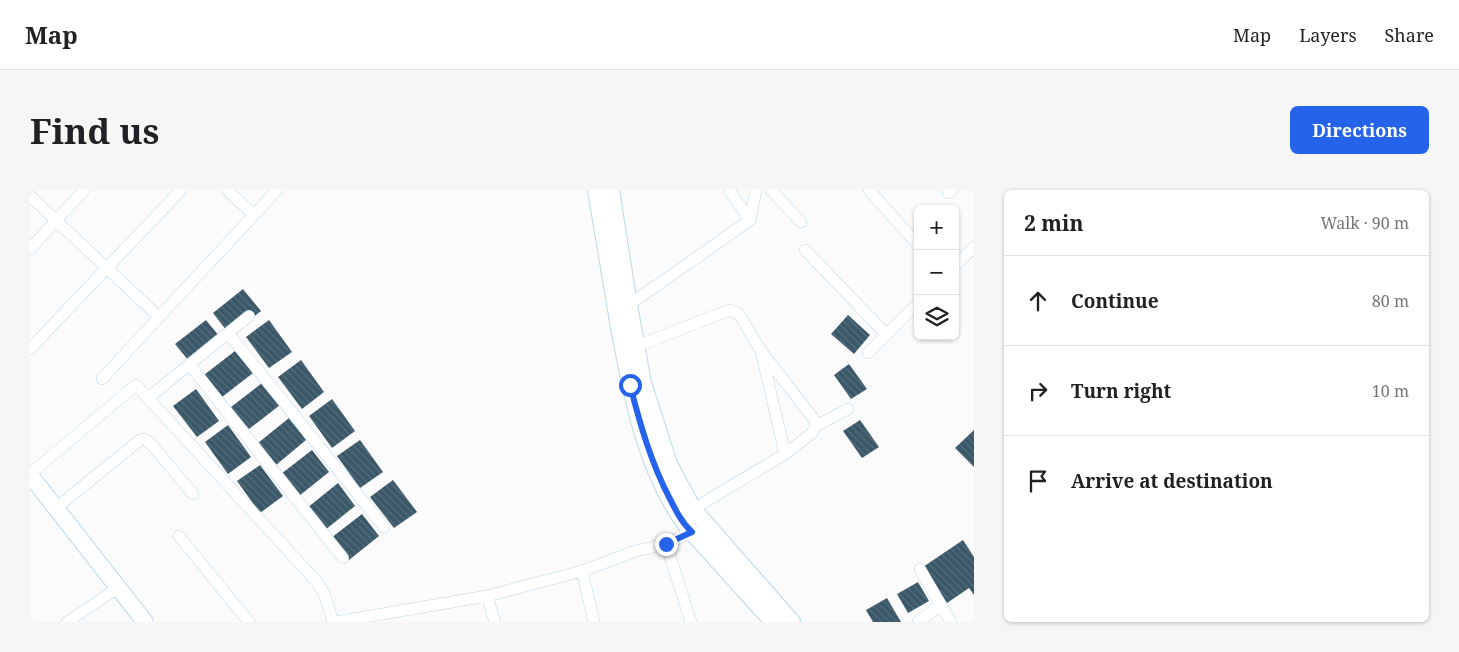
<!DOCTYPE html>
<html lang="en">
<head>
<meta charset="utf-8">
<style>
	body { margin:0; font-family:"Noto Serif",serif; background:#f6f6f6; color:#202124 }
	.controls { position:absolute; right:15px; top:15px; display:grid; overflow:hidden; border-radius:8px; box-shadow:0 1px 4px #0004 }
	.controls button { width:45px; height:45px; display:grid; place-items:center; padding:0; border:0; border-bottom:1px solid #e0e0e0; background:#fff; color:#202124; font:25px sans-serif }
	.stop { position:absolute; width:15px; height:15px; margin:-11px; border:4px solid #2563eb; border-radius:50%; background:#fff }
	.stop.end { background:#2563eb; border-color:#fff; box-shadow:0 1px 5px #0008 }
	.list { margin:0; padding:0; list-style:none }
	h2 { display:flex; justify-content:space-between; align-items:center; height:65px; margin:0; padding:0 20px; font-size:21px }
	h2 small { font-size:16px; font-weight:400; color:#757577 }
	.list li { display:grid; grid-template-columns:32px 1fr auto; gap:15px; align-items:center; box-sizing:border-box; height:90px; padding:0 20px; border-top:1px solid #e0e0e0 }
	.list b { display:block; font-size:19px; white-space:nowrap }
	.list em { font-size:16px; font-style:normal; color:#757577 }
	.icon { flex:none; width:28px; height:28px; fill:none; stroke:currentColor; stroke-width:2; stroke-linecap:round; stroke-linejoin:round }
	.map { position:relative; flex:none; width:944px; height:432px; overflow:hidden; border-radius:8px }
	header { display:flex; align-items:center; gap:30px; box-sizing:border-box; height:70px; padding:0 25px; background:#fff; border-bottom:1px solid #e0e0e0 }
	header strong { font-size:24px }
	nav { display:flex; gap:28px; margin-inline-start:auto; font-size:18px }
	.intro { display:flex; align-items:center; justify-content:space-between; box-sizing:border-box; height:120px; padding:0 30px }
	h1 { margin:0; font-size:35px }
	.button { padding:12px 22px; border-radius:8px; background:#2563eb; color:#fff; font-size:18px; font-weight:700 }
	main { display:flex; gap:30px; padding:0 30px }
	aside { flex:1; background:#fff; border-radius:8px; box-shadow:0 1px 4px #0004 }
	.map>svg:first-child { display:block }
	.building { fill:url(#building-back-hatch) }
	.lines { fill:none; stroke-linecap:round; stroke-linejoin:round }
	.street-casing { stroke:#b8d8ec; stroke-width:12 }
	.secondary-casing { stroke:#b8d8ec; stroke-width:18 }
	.street { stroke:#fff; stroke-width:11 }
	.secondary { stroke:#fff; stroke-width:16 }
	.route { stroke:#2563eb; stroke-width:6 }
</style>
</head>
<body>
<header>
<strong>Map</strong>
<nav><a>Map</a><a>Layers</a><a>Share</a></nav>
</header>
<div class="intro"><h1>Find us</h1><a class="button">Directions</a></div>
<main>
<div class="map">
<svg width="944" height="432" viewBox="0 0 944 432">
	<defs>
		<pattern id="building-back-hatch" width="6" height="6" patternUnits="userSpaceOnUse" patternTransform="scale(1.25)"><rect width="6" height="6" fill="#3b5869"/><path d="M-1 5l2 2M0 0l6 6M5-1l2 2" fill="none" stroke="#556d7b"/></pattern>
	</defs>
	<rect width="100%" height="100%" fill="#fbfbfb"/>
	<path class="building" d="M213,99l18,22 -31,24 -17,-22z
		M818,125l22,20 -16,19 -23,-20z
		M176,130l18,22 -31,24 -18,-22z
		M239,130l23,32 -23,16 -23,-31z
		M205,161l18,22 -31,24 -18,-22z
		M271,170l23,32 -22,17 -24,-32z
		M819,174l18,25 -16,10 -17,-24z
		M232,193l18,22 -31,24 -18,-22z
		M166,199l23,32 -22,16 -24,-31z
		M302,209l23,32 -23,17 -23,-32z
		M259,228l17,22 -30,25 -18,-22z
		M830,230l19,27 -17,11 -19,-27z
		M198,235l23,32 -23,17 -23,-32z
		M944,240v37l-19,-19z
		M330,250l23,32 -23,16 -23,-32z
		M282,260l17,22 -30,24 -18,-22z
		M230,275l23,31 -23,17 -23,-32z
		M363,290l24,32 -23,16 -24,-31z
		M308,293l17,23 -30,24 -18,-22z
		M332,324l17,22 -30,24 -18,-22z
		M933,350l11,17v38l-5,-7 -22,15 -24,-36z
		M888,392l11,19 -21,12 -11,-19z
		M857,408l14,24h-28l-7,-12z"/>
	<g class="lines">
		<defs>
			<path id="street" d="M197,0l27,25 23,-25
				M741,0l30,32
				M839,0l49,55
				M918,3l4,-3
				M0,6l129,121 95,-102
				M720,30l6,-30
				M0,59l54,-59
				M775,60l81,84
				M925,76l19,-19
				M599,115l121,-85 -21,-30
				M198,143l156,194
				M607,156l90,-35 4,-1 8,4 22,37 55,71v4l-4,7 -27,21 -97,58
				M0,159l151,-159
				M838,163l50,-50
				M732,165l23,99
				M159,174l154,194
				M72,189l57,-62
				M118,208l101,-82
				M786,236l32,-17
				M0,284l106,-89 181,197 7,11 9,29
				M26,318l84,-68 4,-1 7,5 42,50
				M149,346l70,86
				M636,354l25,78
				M890,379l31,53
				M552,381l12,51
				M457,406l8,26
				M37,432l51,-34
				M306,432l151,-26 95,-25 54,-20 30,-7 26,-12
				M888,432l23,-17"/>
			<path id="secondary" d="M566,0c8,48 16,95 24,143 13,67 26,139 68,195l85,94
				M581,0l18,115 14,78 26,81 24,45 99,113
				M0,285l115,147"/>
		</defs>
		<use href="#street" class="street-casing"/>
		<use href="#secondary" class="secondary-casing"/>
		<use href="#street" class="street"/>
		<use href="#secondary" class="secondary"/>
	</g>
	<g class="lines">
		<path class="route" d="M600,195c10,39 21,78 40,114 6,12 12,24 22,33l-26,12"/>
	</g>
</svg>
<div class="controls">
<button>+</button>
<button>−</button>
<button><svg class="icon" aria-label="layers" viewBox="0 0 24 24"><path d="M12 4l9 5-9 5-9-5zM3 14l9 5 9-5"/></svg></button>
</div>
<div class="stop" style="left:600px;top:195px"></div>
<div class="stop end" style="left:636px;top:354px"></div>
</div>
<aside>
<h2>2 min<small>Walk · 90 m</small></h2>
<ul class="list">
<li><svg class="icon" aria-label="ahead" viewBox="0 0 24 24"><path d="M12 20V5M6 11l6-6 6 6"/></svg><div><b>Continue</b></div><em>80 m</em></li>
<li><svg class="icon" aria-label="right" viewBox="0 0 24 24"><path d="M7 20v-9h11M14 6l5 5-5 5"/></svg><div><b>Turn right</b></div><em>10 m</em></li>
<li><svg class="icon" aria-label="arrive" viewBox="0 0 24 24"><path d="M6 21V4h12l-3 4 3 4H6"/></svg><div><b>Arrive at destination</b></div></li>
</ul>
</aside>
</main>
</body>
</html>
